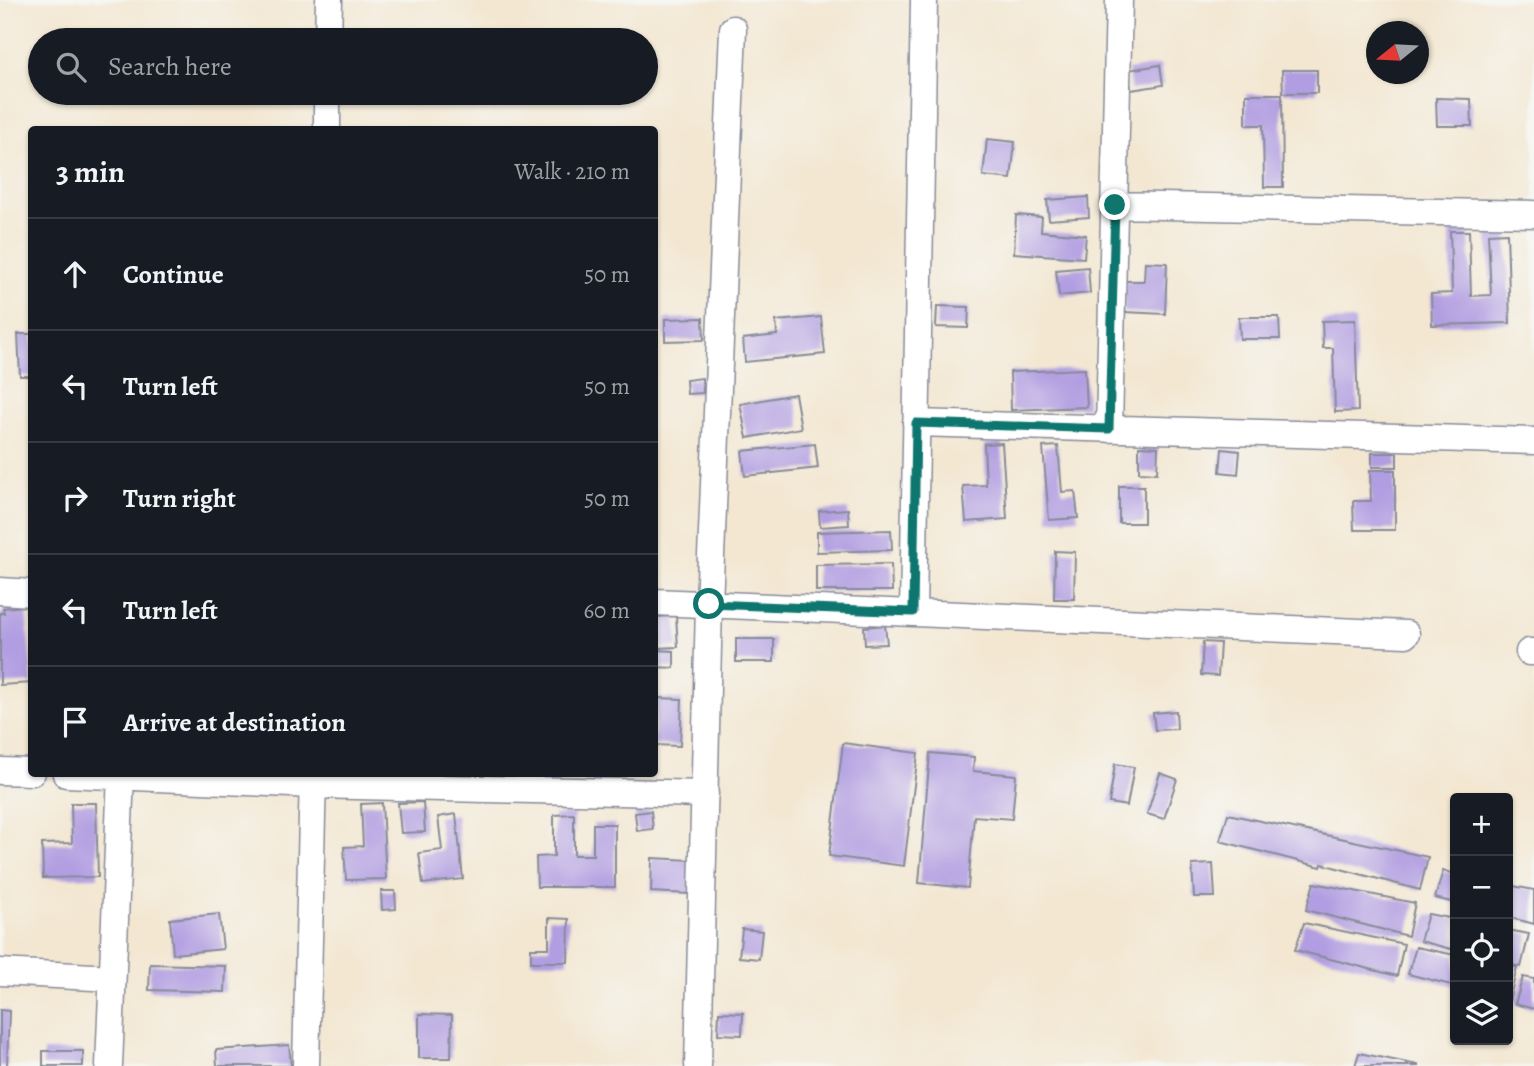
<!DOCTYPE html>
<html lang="en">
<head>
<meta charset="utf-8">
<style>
	body { margin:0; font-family:Alegreya,serif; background:#20242c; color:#f1f3f6 }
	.controls { position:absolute; right:21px; bottom:21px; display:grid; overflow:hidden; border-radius:7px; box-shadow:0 2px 5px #0004 }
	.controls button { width:63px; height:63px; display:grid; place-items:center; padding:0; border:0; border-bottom:2px solid #363941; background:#171b24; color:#f1f3f6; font:35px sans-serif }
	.compass { position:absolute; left:1366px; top:21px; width:63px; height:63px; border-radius:50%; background:#171b24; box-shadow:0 2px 5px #0004; rotate:252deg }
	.stop { position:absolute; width:21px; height:21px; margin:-16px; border:5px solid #0f766e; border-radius:50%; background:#fff }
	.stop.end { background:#0f766e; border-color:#fff; box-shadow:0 2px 7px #0008 }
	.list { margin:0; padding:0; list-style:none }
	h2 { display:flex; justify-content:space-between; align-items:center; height:91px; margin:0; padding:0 28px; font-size:30px }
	h2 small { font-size:23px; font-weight:400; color:#9ea1a6 }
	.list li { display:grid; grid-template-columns:46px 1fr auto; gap:21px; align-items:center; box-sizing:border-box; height:112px; padding:0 28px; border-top:2px solid #363941 }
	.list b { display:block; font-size:26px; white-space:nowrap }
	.list em { font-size:23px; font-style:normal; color:#9ea1a6 }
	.icon { flex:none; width:38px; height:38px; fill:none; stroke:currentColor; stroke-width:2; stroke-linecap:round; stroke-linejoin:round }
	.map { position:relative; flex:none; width:1534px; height:1066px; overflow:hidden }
	.search { position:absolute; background:#171b24; box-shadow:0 2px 5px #0004; left:28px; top:28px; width:630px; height:77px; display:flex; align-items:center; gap:18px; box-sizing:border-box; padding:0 24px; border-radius:38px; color:#9ea1a6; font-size:26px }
	.panel { position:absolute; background:#171b24; box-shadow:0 2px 5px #0004; left:28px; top:126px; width:630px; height:651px; border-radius:7px }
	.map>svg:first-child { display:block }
	.building { fill:#b19de1 }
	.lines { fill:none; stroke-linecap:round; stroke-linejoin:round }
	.street-casing { stroke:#878b98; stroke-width:29 }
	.street { stroke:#fff; stroke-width:26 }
	.route { stroke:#0f766e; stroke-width:9 }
</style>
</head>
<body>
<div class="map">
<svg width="1534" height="1066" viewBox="0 0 1534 1066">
	<rect width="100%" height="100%" fill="#f6f6f2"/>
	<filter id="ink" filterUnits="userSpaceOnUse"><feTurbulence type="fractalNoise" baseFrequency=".0143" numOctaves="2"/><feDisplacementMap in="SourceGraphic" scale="14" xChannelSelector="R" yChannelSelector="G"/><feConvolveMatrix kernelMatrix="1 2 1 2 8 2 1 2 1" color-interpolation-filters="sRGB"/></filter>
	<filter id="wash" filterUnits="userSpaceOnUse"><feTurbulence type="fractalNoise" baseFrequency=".00686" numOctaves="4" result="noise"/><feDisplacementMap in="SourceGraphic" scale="28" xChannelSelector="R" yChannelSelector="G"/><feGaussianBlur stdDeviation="1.57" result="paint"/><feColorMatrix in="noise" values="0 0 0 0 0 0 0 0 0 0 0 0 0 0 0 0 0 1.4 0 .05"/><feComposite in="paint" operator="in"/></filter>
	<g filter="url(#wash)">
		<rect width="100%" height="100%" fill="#f3e7d2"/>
		<g id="blocks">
			<path class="building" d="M221,33v7h-35v-6z
				M1160,65l3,20 -32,5 -3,-20z
				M1282,70h35v23h-34z
				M1246,94h36l1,93h-19l-1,-62h-17z
				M1436,98l35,1 1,27h-35z
				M987,139l28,3 -4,37 -28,-3z
				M1088,197l1,20 -40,3 -2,-20z
				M1016,215l26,2 -1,14 45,4 -2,23 -70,-5z
				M1450,231h19l2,65 20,-1 -3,-61 19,-1 3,90 -78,2 -1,-31 21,-1z
				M1145,262l22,1 -2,51 -41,-2 1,-31h19z
				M1088,267l2,26 -31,3 -3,-26z
				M937,306l32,1 -1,21 -32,-1z
				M821,317l4,37 -80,8 -2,-23 34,-4 -1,-14z
				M1239,317h40l1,22h-40z
				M703,318l1,22 -39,1v-22z
				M1355,320l3,91 -23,1 -2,-64h-10l-1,-27z
				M18,334h14v42h-12z
				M1085,369l2,38 -76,3 -1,-38z
				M702,378l1,15 -16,1 -1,-14z
				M795,394l6,34 -54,10 -7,-34z
				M1002,443l5,76 -41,3 -3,-36 23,-1 -2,-41z
				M815,444l3,24 -73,8 -3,-25z
				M1058,446l4,46 13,-1 3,27 -29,2 -6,-73z
				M1139,446l19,1 -1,26 -18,-1z
				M1222,449l18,2 -2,23 -18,-2z
				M1372,453h25v14h-25z
				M1370,470h25v60h-41l-1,-29h18z
				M1119,486h25v37h-25z
				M848,509l1,16 -29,2 -1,-16z
				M891,530l1,20 -75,2v-20z
				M1055,551l20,1 -1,47h-20z
				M891,564l1,27h-76v-26z
				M26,606l6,77 -32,2v-72h4l-1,-5z
				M676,616l2,31 -21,1 -1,-31z
				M885,625l2,19 -22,1 -1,-18z
				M736,639h38v23h-38z
				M1203,642l17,1 -2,33 -17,-1z
				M655,650l19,1v17l-19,-1z
				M656,698l26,1 -2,47 -26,-1z
				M1176,711l1,18 -22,1 -2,-17z
				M843,743l75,10 -14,113 -75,-10z
				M930,753l44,4 -1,14 43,4 -4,44 -38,-3 -6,72 -49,-5z
				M1115,764l19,3 -7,39 -18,-3z
				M1160,773l17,6 -13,40 -17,-5z
				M423,802l2,30 -24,1 -3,-30z
				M71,803h25l2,74 -55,1 -1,-34 30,-1z
				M382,803l4,76 -40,1 -2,-33 19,-1 -2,-42z
				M651,811l2,18 -16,2 -2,-18z
				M456,814l7,65 -40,5 -4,-31 23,-3 -4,-33z
				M574,814v41h19v-31h22v63h-78l-1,-30 18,-1v-41z
				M1228,814l200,43 -8,33 -98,-26 -1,3 -101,-26z
				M652,858l39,2 -1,34 -39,-2z
				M1213,864l2,33h-21l-2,-32z
				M1443,871l12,3v29l-20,-5z
				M1314,883l101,20 -7,33 -102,-26z
				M1508,885l26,5v34l-26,-7z
				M381,891h14l1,18 -14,1z
				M219,914l4,35 -50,5 -3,-35z
				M1428,914l27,5v31l-35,-9z
				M549,918l20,1 -1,43h-37v-14h18z
				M1304,923l100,21 -7,32 -102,-26z
				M742,929l20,2 -3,28 -20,-2z
				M1508,930l21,4 -8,33 -13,-3z
				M1416,947l39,8v31l-47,-12z
				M150,964l76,2 -1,26 -76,-2z
				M1508,966l9,1 -8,35h-1z
				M1523,977l11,2v30l-19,-5z
				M0,1010l9,1 -2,55h-7z
				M719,1012l24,1 -1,22 -24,-1z
				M419,1014l33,1 -1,43h-32z
				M289,1045l2,21h-74l-1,-16z
				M43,1051h40v15h-40z
				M1359,1053l59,12v1h-63z"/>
		</g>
	</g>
	<g filter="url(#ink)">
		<use href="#blocks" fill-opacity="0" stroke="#878b98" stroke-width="2"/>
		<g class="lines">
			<defs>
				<path id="street" d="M328,40l1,-40
					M327,130v-37
					M1115,205l419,9
					M916,423l618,18
					M1109,429l10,-429
					M0,591l32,2
					M654,602l752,32
					M913,612l11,-612
					M1529,652h5
					M0,771l32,1
					M66,774l247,11 392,9
					M0,972l112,6
					M109,1066l12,-292
					M306,1066l7,-292
					M698,1066l11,-462 24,-575"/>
			</defs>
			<use href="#street" class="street-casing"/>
			<use href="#street" class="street"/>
		</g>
	</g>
	<g class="lines" filter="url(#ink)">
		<path class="route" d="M709,604l204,8 3,-189 193,6 6,-224"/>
	</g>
</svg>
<div class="controls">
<button>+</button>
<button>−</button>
<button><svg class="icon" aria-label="locate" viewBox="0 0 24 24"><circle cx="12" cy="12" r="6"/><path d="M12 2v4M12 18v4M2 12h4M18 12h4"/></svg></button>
<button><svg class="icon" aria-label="layers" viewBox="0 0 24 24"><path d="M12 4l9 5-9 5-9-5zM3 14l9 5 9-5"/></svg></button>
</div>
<svg class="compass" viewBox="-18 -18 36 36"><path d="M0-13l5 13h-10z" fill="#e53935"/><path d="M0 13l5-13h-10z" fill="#9ea1a6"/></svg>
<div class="stop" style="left:709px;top:604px"></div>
<div class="stop end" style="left:1115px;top:205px"></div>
<div class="search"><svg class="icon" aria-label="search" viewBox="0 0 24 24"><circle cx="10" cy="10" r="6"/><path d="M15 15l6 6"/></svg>Search here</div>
<section class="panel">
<h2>3 min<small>Walk · 210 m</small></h2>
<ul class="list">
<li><svg class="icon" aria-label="ahead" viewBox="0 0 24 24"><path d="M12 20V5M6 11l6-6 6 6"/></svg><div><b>Continue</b></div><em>50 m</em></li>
<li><svg class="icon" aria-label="left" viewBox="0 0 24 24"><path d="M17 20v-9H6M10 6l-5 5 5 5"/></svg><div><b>Turn left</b></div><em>50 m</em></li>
<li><svg class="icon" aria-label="right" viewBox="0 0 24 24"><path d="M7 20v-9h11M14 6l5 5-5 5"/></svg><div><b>Turn right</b></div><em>50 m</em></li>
<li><svg class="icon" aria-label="left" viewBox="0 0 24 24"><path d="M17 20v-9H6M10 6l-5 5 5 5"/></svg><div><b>Turn left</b></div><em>60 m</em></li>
<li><svg class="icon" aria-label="arrive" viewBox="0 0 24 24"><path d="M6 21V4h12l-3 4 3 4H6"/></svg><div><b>Arrive at destination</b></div></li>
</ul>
</section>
</div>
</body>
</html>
